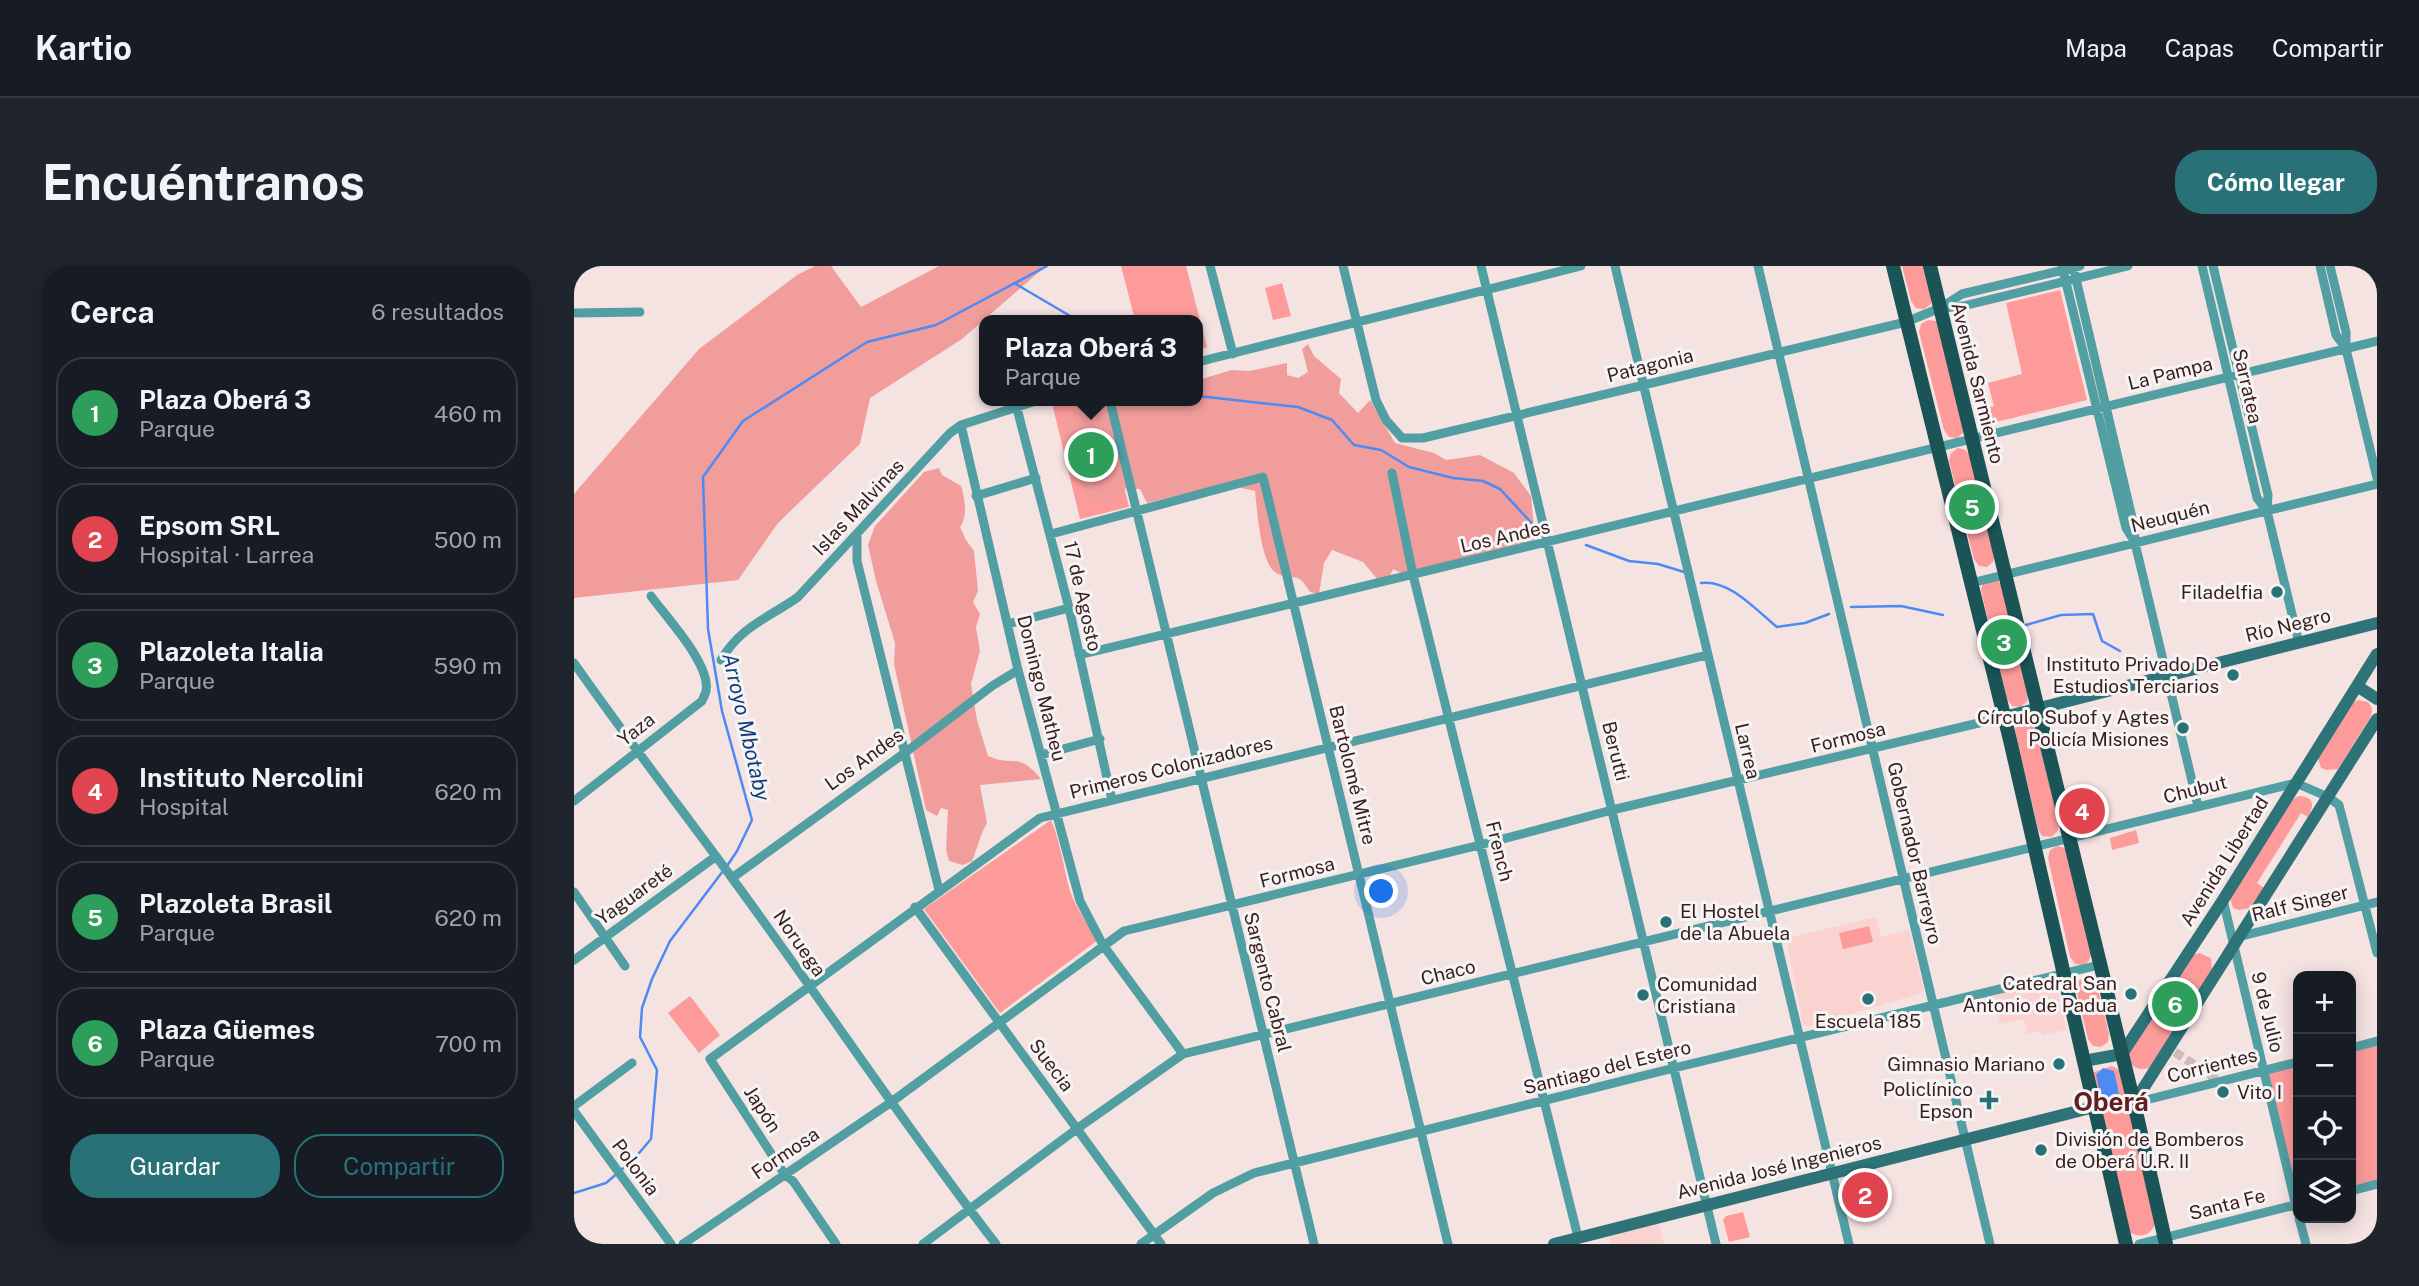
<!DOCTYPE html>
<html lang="es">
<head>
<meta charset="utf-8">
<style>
	body { margin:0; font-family:"Public Sans",sans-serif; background:#20242c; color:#f1f3f6 }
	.controls { position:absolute; right:21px; bottom:21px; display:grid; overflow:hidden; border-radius:14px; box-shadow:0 4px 18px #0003 }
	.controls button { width:63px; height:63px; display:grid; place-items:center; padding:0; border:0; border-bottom:2px solid #363941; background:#171b24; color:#f1f3f6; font:35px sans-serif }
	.you { position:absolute; left:808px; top:626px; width:24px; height:24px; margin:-18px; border:5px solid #fff; border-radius:50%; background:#1a73e8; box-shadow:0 0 0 10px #1a73e833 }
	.badge { display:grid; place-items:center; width:46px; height:46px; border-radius:50%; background:#287277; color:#fff; font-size:23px; font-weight:700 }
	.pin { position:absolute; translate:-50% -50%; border:4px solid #fff; box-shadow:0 2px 7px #0006 }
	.popup { position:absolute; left:405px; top:49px; width:224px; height:91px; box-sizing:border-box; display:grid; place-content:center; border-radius:14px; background:#171b24; filter:drop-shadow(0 2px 5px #0005); font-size:23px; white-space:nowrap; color:#9ea1a6 }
	.popup b { font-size:26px; color:#f1f3f6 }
	.popup::after { content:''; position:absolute; left:50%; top:100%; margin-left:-14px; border:14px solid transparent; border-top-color:#171b24 }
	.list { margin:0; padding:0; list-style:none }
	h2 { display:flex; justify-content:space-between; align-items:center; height:91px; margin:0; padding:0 28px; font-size:30px }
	h2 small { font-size:23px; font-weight:400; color:#9ea1a6 }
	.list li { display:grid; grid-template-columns:46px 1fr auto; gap:21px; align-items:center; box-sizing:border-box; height:112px; margin:0 14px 14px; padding:0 14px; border:2px solid #363941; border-radius:28px }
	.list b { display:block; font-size:26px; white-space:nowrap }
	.list p { margin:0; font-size:23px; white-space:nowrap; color:#9ea1a6 }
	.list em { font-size:23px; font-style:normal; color:#9ea1a6 }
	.actions { display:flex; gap:14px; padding:21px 28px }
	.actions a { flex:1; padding:16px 0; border:2px solid #287277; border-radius:28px; text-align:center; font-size:24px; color:#287277 }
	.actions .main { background:#287277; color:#fff }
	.icon { flex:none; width:38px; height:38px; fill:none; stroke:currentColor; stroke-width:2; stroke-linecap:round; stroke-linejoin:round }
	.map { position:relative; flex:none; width:1803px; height:978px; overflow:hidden; border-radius:28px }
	header { display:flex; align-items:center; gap:42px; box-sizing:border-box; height:98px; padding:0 35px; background:#171b24; border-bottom:2px solid #363941 }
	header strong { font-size:33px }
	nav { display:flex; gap:38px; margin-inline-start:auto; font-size:24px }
	.intro { display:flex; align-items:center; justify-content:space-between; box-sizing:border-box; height:168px; padding:0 42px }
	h1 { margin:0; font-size:49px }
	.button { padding:18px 32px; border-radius:28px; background:#287277; color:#fff; font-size:24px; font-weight:700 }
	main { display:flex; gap:42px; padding:0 42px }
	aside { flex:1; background:#171b24; border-radius:28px; box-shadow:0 4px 18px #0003 }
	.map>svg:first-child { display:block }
	.built { fill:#fad3d1 }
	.green { fill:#fc9b9a }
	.forest { fill:#f19d9c }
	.water { fill:#4d8af3 }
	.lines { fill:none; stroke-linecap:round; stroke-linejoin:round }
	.stream { stroke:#4d8af3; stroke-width:2.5 }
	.street-tunnel { stroke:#d0bbba; stroke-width:9; stroke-dasharray:9 4.5; stroke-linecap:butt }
	.street { stroke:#529fa3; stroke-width:9 }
	.secondary { stroke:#2d7377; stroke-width:12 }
	.primary { stroke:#1b5457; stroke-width:14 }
	.poi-dot { fill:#287277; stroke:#f5f5f5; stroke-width:2.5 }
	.labels { text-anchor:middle; stroke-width:6; stroke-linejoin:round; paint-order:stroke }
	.street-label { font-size:19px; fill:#3c1c1c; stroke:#f5f5f5 }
	.poi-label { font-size:19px; fill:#3c1c1c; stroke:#f5f5f5; text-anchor:end }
	.water-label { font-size:21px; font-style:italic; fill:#143b7c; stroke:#f5f5f5 }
	.district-label { font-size:26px; font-weight:bold; fill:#631d22; stroke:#f5f5f5 }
</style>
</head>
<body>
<header>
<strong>Kartio</strong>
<nav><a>Mapa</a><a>Capas</a><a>Compartir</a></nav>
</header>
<div class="intro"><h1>Encuéntranos</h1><a class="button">Cómo llegar</a></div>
<main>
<aside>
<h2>Cerca<small>6 resultados</small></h2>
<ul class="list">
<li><span class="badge" style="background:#2e9e5b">1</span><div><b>Plaza Oberá 3</b><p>Parque</p></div><em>460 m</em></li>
<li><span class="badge" style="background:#e0444e">2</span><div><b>Epsom SRL</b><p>Hospital · Larrea</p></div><em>500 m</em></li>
<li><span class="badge" style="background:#2e9e5b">3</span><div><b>Plazoleta Italia</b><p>Parque</p></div><em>590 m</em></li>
<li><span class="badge" style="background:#e0444e">4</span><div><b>Instituto Nercolini</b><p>Hospital</p></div><em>620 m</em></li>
<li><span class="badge" style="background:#2e9e5b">5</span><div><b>Plazoleta Brasil</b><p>Parque</p></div><em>620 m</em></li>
<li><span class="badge" style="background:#2e9e5b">6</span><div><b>Plaza Güemes</b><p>Parque</p></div><em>700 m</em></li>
</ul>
<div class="actions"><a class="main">Guardar</a><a>Compartir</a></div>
</aside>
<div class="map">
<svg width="1803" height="978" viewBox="0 0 1803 978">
	<rect width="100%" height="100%" fill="#f5e3e2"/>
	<path class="built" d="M1302,651l5,20 28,-7 15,60 -5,4 -109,32 -7,-1 -17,-87z
		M1482,714l10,50 -24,5 -2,-4 -13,3 -3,-15 -24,5 -6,-30z
		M1084,954l6,24h-53l-3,-11z"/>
	<path class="green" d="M547,0h65l21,81 -9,3v-30h-63z
		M1328,0h22l8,30 -1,8 -7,5 -8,-1 -5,-7z
		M708,17l9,33 -18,4 -8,-32z
		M1486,24l27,110 -103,25 -3,-16 13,-3 -6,-23 34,-9 -16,-71z
		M1354,54l8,1 4,7 25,97 -2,8 -6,5 -8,-1 -5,-7 -25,-98 2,-8z
		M487,135h42l26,106 -49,12 -28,-116z
		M1384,182l8,2 4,7 25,97 -2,8 -6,5 -8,-1 -5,-7 -25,-98 2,-8z
		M1424,314l4,7 26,107 -1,8 -7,5 -8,-1 -5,-7 -26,-109 2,-8z
		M1784,434l10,2c5,6 5,9 2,16l-32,51 -11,1 -6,-2 -3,-10 34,-55z
		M1450,452l8,2 4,7 23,98 -2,7 -6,5 -9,-1 -4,-7 -23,-99 2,-8z
		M1725,530c16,1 15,10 9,21l-7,-4 -44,70 7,5 -14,20 -11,2 -6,-2 -3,-10 63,-99z
		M477,554c10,23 12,47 19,71 6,18 18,33 28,49l-98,73 -76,-104z
		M1562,564l3,13 -27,7 -2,-12z
		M1483,580l8,2 4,7 22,98 -2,8 -6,4 -8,-1 -5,-7 -22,-99 2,-8z
		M1295,660l4,16 -30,7 -4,-16z
		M1625,687l12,5 1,12 -63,98c-12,3 -19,-1 -21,-14l61,-98z
		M1511,711l7,1 5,7 12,49 -1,8 -7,5 -8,-1 -5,-7 -12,-50 2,-8z
		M116,730l30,39 -21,18 -31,-40z
		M1803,775v143l-26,7v-143z
		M1724,796v142l-33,-133z
		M1538,800l9,5 35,150c-4,15 -17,19 -29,9l-37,-150 4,-8z
		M1169,946l7,25 -21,5 -6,-22 3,-4z"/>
	<path class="forest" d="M241,0h16l30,41 78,-41h107l-84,73 -92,59 -10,46 -82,79 -40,57 -164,18v-104l125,-145 98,-74z
		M734,78l6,12 27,23 -2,14 19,20 12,-13 25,43 39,10 12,7 34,-5 34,18 17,23 4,43 -12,8 -120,27 -10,-5 -3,7 -12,4 -15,-18 -31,-12 -8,13 -5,31 -9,-2c-14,-23 -15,-10 -32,-18 -18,-7 -21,-66 -23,-83l-31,-7 -77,19 -7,-14 -14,-1 -15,16 -20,-3 -24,-37 -4,-40c11,-12 28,-21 45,-23h90v-21l34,-10 17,1 38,-8v12l11,3 10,-6 -6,-23z
		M365,202l3,7 19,11c4,12 7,30 -1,41l6,13 8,11 4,40 -5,11 7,12 -4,13 4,24 -9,33 6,36 11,36c27,12 29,-6 53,23l-61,6 7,38c-7,12 -9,24 -15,38l-9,4 -14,-4 -3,-11 2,-40 -7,-2 -4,8 -11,-6 -32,-146 1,-21 -19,-62 -8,-36 7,-19 49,-54z"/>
	<path class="water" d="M1529,802l11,3 6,27 -18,4 -6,-27z"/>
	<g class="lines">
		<path class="stream" d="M440,17l63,37
			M624,130l100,11 34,13 22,25 27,5 28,17 44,11 30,3 17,8 39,42
			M1012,279l43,16 29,3 26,8
			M1127,317c28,-4 55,27 76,44l28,-4 24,-9
			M1277,341l50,-1 42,9
			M1452,359l35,-10 32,-1 9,27 18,10
			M153,600l10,-15 15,-31 -30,-109 -14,-82 -5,-152 40,-56 124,-79 69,-17 111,-59
			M0,927l32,-10 28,-24 17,-20 6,-69 -17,-33 2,-29 10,-29 18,-38 53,-70"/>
		<path class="street-tunnel" d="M1601,786l44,29"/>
		<path class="street" d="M636,0l23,88
			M769,0l33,134 10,20 16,18h21l483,-116 34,-14 22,-14 118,-28
			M907,0l235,978
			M1041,0l234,978
			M1184,0l232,978
			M1488,0l64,262 8,13
			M1499,0l61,260 1,17 63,263
			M1628,0l55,232 10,13
			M1639,0l55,229 -1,16 32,132
			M1746,0l16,69 9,12
			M1756,0l16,66v17l31,129
			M1368,42l21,-2 165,-40
			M0,47l66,-1
			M624,96l383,-96
			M441,135l54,207 43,192
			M536,135l204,843
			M387,159l57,245 62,231 23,44 80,109
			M818,207l21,102 165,662
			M402,230l60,-18
			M283,268v27l82,329
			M477,268l212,-57 185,767
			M1397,317l406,-99
			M434,358l61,-16
			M505,389l1298,-314
			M147,394c20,-34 46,-41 77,-63l152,-164 11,-8 75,-24
			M0,397c51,73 105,143 158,215 89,121 172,247 264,366
			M467,489l59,-16
			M0,535l128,-100c0,-1 4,-8 4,-10 5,-27 -40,-74 -55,-95
			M158,612l174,-126 86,-66 26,-16
			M0,626l51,74
			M1649,634l75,314
			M341,641l246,337
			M1664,671l139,-35
			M0,694l141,-103
			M1777,782l26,-7
			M1560,837l164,-41
			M0,840l58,-43
			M0,845l97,133
			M1777,925l26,-7
			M1725,952l7,26
			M109,978l207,-141 234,-172 356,-86 132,-35 392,-93
			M262,978l-43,-63 -8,-6 -75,-116 330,-241 667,-163
			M349,978l155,-116 105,-74 1113,-271 32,14 11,8 38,148
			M567,978l72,-51 41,-20 420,-105 425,-103
			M1565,978l159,-40"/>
		<path class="secondary" d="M1783,420l20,13
			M1430,451l373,-94
			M1510,795l38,-7 101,-154 154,-246
			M1560,837l243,-384
			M980,978l540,-137"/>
		<path class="primary" d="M1319,0l117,474 116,504
			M1356,0l204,837 32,141"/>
	</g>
	<g class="poi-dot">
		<circle cx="1703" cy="326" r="7"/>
		<circle cx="1659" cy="409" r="7"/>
		<circle cx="1609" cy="462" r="7"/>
		<circle cx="1092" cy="656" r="7"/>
		<circle cx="1557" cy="728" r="7"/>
		<circle cx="1069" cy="729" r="7"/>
		<circle cx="1294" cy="733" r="7"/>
		<circle cx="1485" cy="798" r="7"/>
		<circle cx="1649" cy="826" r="7"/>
		<path d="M1411.5 823.5h7v7h7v7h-7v7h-7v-7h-7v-7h7z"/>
		<circle cx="1467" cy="884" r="7"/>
	</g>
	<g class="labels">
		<g class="street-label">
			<text transform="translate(1076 99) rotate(-14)" y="7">Patagonia</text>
			<text transform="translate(1596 107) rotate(-14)" y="7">La Pampa</text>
			<text transform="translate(1404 117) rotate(76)" y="7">Avenida Sarmiento</text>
			<text transform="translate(1674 120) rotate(77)" y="7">Sarratea</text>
			<text transform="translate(284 241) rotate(-47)" y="7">Islas Malvinas</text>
			<text transform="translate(1596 250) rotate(-14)" y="7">Neuquén</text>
			<text transform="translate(931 270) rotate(-13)" y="7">Los Andes</text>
			<text transform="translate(509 330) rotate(77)" y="7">17 de Agosto</text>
			<text transform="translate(1714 359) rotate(-14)" y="7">Río Negro</text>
			<text transform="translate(468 422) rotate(76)" y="7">Domingo Matheu</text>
			<text transform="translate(62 463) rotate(-38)" y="7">Yaza</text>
			<text transform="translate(1274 471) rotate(-14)" y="7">Formosa</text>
			<text transform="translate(1042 485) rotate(76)" y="7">Berutti</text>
			<text transform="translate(1174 485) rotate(77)" y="7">Larrea</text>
			<text transform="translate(290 493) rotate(-36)" y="7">Los Andes</text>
			<text transform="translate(597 501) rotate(-14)" y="7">Primeros Colonizadores</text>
			<text transform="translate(779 509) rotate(76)" y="7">Bartolomé Mitre</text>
			<text transform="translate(1621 523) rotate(-14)" y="7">Chubut</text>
			<text transform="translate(926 585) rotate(76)" y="7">French</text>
			<text transform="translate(1341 587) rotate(77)" y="7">Gobernador Barreyro</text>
			<text transform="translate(1650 595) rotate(-58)" y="7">Avenida Libertad</text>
			<text transform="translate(723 606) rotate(-14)" y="7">Formosa</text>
			<text transform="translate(60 628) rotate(-36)" y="7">Yaguareté</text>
			<text transform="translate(1726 637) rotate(-14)" y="7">Ralf Singer</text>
			<text transform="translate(226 677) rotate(55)" y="7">Noruega</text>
			<text transform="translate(874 706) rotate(-14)" y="7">Chaco</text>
			<text transform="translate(694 716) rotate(76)" y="7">Sargento Cabral</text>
			<text transform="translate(1694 746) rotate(76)" y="7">9 de Julio</text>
			<text transform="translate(478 799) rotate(53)" y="7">Suecia</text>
			<text transform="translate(1638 799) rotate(-14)" y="7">Corrientes</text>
			<text transform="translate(1033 801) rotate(-14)" y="7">Santiago del Estero</text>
			<text transform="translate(189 843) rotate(57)" y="7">Japón</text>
			<text transform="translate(211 887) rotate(-34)" y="7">Formosa</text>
			<text transform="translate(62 901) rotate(53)" y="7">Polonia</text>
			<text transform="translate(1205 901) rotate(-14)" y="7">Avenida José Ingenieros</text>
			<text transform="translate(1653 938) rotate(-14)" y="7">Santa Fe</text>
		</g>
		<g class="poi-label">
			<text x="1689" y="333">Filadelfia</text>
			<text x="1645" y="405">Instituto Privado De<tspan x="1645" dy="22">Estudios Terciarios</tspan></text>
			<text x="1595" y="458">Círculo Subof y Agtes<tspan x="1595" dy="22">Policía Misiones</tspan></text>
			<text x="1106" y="652" text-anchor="start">El Hostel<tspan x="1106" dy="22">de la Abuela</tspan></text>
			<text x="1543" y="724">Catedral San<tspan x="1543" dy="22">Antonio de Padua</tspan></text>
			<text x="1083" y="725" text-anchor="start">Comunidad<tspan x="1083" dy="22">Cristiana</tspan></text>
			<text x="1294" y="762" text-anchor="middle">Escuela 185</text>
			<text x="1471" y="805">Gimnasio Mariano</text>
			<text x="1399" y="830">Policlínico<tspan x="1399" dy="22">Epson</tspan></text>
			<text x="1663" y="833" text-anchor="start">Vito I</text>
			<text x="1481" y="880" text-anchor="start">División de Bomberos<tspan x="1481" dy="22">de Oberá U.R. II</tspan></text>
		</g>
		<g class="water-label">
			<text transform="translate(172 461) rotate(77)" y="7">Arroyo Mbotaby</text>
		</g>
		<g class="district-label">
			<text x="1537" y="845">Oberá</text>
		</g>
	</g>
</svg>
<div class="controls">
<button>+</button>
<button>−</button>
<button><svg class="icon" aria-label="locate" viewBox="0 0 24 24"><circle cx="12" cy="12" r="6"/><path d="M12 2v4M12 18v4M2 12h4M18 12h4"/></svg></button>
<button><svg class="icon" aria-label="layers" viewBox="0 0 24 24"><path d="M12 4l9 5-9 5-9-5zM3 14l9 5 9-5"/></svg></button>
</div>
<div class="you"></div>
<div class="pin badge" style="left:517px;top:189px;background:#2e9e5b">1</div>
<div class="popup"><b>Plaza Oberá 3</b>Parque</div>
<div class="pin badge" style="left:1291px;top:929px;background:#e0444e">2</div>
<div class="pin badge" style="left:1430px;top:376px;background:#2e9e5b">3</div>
<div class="pin badge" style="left:1508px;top:545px;background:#e0444e">4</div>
<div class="pin badge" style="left:1398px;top:241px;background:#2e9e5b">5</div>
<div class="pin badge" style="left:1601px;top:738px;background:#2e9e5b">6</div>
</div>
</main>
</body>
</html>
